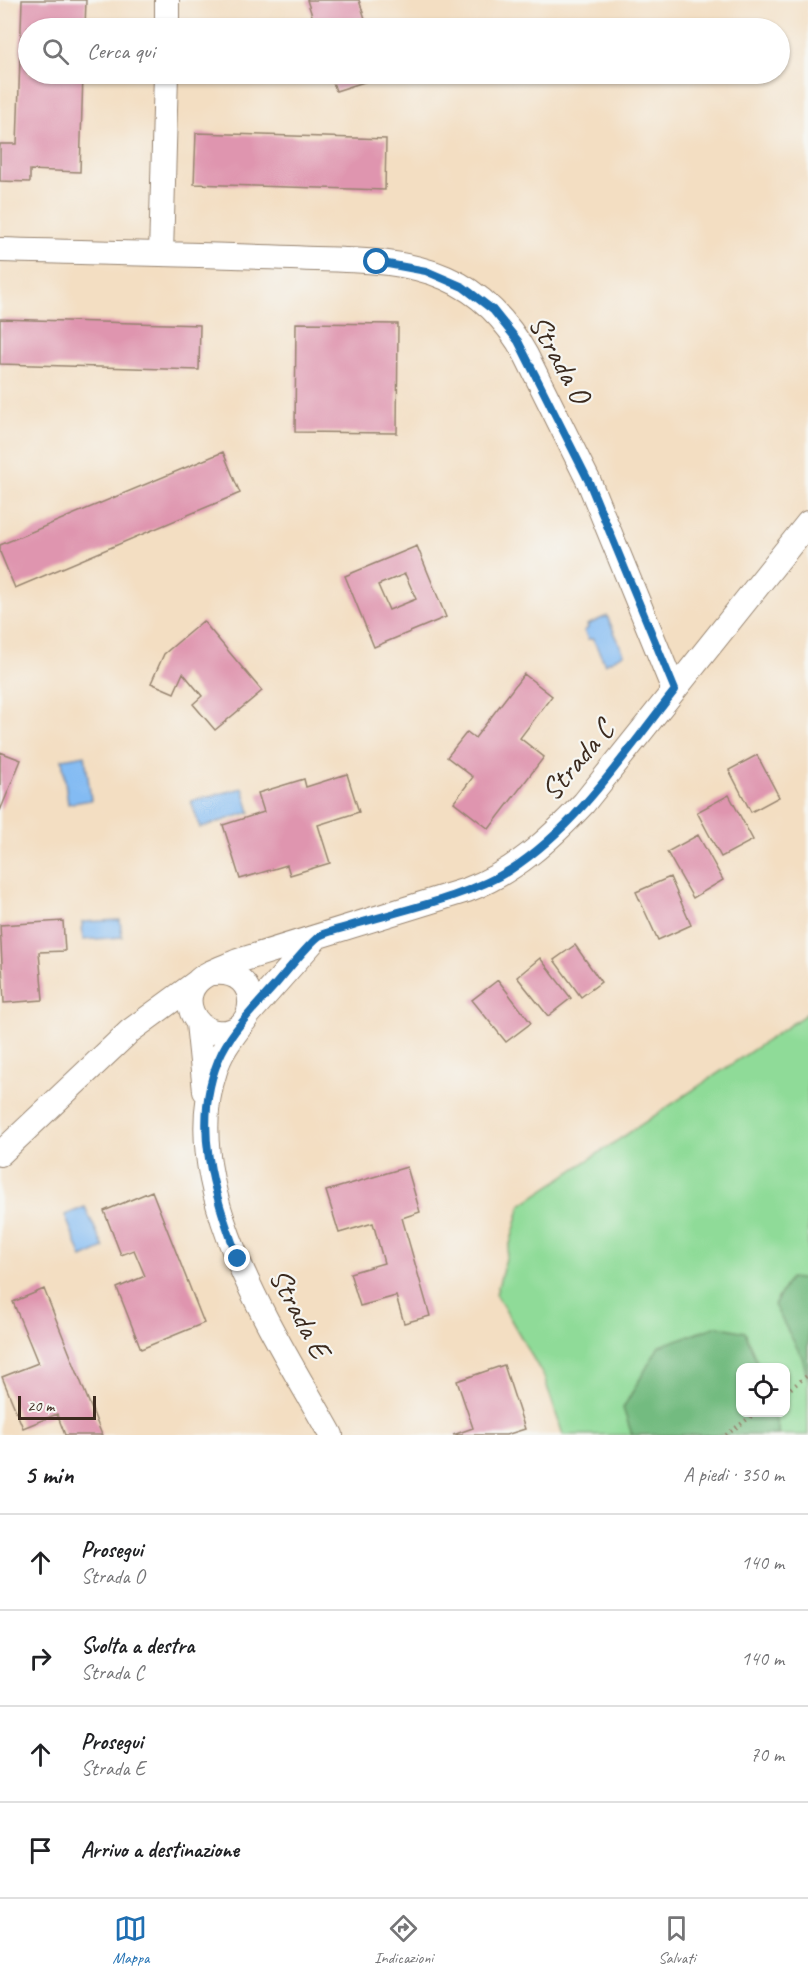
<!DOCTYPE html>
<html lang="it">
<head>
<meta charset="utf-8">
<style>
	body { margin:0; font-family:Caveat,sans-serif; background:#f2f2f2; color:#202124 }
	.controls { position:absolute; right:18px; bottom:18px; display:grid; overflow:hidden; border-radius:12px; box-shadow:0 2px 4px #0004 }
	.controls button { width:54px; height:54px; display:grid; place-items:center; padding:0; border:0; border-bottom:2px solid #e0e0e0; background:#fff; color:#202124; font:30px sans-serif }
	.scale { position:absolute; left:18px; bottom:15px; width:78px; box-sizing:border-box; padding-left:6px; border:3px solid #3b2a1e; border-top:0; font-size:16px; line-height:21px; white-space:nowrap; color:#3b2a1e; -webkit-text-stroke:4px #f6f6f2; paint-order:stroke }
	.stop { position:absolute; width:18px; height:18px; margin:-14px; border:4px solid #1f6fb2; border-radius:50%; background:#fff }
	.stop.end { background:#1f6fb2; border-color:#fff; box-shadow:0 2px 6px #0008 }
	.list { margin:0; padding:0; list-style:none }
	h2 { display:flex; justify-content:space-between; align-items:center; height:78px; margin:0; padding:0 24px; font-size:26px }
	h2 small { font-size:20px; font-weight:400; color:#757577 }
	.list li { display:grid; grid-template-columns:39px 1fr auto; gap:18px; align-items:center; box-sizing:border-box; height:96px; padding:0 24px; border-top:2px solid #e0e0e0 }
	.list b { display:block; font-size:22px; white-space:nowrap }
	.list p { margin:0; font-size:20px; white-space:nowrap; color:#757577 }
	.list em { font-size:20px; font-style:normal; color:#757577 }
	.icon { flex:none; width:33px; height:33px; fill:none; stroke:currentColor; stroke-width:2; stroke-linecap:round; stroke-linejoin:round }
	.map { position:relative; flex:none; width:808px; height:1435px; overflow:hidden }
	.search { position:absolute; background:#fff; box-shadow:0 2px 4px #0004; left:18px; right:18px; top:18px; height:66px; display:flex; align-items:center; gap:15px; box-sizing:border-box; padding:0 21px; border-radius:33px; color:#757577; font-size:22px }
	.sheet { height:462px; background:#fff }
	nav { display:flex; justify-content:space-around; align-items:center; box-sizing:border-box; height:84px; border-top:2px solid #e0e0e0; background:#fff; font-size:16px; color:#757577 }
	nav a { display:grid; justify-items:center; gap:3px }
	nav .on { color:#1f6fb2 }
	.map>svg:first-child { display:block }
	.green { fill:#8fdb98; stroke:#65825b; stroke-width:1.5; fill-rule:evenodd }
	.forest { fill:#73bb80; stroke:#57724f; stroke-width:1.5 }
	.water { fill:#83bbf3; stroke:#5f7288; stroke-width:1.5 }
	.building { fill:#df95af; fill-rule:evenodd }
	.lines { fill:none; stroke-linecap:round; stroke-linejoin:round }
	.minor-casing { stroke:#978470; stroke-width:26 }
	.path { stroke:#978470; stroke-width:4; stroke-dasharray:1.5 4.5; stroke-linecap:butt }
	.minor { stroke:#fff; stroke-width:24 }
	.route { stroke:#1f6fb2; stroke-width:8 }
	.labels { text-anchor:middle; stroke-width:4.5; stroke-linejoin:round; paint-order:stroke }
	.street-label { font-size:30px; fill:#3b2a1e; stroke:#f6f6f2 }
</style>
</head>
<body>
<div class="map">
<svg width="808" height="1435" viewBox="0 0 808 1435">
	<rect width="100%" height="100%" fill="#f6f6f2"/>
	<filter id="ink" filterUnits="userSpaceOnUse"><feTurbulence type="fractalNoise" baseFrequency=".0167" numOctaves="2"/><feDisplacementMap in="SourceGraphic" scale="12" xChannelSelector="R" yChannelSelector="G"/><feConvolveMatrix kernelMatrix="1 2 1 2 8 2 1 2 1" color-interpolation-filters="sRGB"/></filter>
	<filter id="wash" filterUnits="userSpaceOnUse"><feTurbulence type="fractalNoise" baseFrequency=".008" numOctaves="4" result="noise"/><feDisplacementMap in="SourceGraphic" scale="24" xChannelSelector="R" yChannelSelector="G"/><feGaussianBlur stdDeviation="1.35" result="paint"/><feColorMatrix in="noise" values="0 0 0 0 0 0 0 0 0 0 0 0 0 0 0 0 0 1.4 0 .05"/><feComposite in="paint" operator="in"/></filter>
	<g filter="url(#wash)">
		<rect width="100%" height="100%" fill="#f3dec2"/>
		<path class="green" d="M808,1013v422h-245l-19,-58 -48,-83 25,-89zM740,1368h46v44h-46z"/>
		<path class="forest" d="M790,1278l18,2v100l-6,-23 -28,-52z
			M717,1326l28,6 14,35 -19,1v44l33,1 5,14v8h-146l-9,-27 36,-62z"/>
		<path class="water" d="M607,616l17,38 -19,10 -12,-25h-5l-4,-8 4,-3 -1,-3z
			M85,755l6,45 -23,4 -6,-45z
			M243,788l7,24 -50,16 -9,-27z
			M120,920l2,17 -39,3 -1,-18z
			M85,1207l19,41 -22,10 -17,-43z"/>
		<g id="blocks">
			<path class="building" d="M22,0h64l-1,28h-57v46h55l-3,98 -50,-2v12l-30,-1v-37h17z
				M307,0h52l9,28h-52z
				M330,74h53v2l-47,15z
				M196,133l190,6 -1,51 -191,-6z
				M0,319l200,6 -1,45 -199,-6z
				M296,323l102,1 -1,109 -102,-1z
				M223,452l17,41 -225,95 -15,-36v-7z
				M417,546l29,71 -72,30 -29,-71zM405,574l11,25 -27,11 -11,-25z
				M203,621l59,70 -47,39 -22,-26 9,-8 -19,-23 -9,20 -23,-10 13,-29z
				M524,674l28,22 -32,42 24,19 -55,72 -35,-27 19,-25 -26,-20 20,-25 8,6z
				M0,752l21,8 -21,51z
				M757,755l22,42 -28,15 -22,-42z
				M347,774l12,38 -41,13 12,38 -40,12 -3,-10 -47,14 -17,-54 41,-13 -6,-19 46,-14 2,8z
				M729,795l24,45 -32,17 -24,-45z
				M698,835l25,45 -30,18 -26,-46z
				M670,877l21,48 -33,15 -22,-48z
				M63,921l2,30 -26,1 4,48 -39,3 -4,-78z
				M575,945l26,37 -20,15 -27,-37z
				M540,958l31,40 -23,18 -31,-39z
				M498,980l33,43 -25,19 -34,-42z
				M407,1167l13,45 -18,6 28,98 -26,7 -8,-27 -36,10 -10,-33 34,-10 -11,-40 -34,10 -13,-42z
				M152,1191l52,132 -63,26 -24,-61 28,-12 -11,-26 -13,5 -17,-44z
				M44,1289l58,146h-37l-8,-21 -34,14 -21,-51 36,-14 -25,-61z
				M504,1365l21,64 -19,6h-53l20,-7 -16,-47z"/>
		</g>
	</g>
	<g filter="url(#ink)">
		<use href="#blocks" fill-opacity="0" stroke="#978470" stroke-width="1.5"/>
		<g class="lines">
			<defs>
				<path id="minor" d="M167,28v-28
					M0,250c97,3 195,4 292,8 51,3 106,-1 154,20 35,15 62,44 80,77l63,127 85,208
					M161,254l5,-180
					M213,973c51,-6 47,65 3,59 -23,-4 -35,-32 -19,-50 9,-10 28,-15 41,-21l229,-71c48,-18 82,-50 117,-87l224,-280
					M248,1015l69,-78
					M198,1023l7,68
					M242,1024c-11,15 -22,29 -27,47 -39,117 61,265 116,364
					M0,1154l130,-123 67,-49"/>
			</defs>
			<use href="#minor" class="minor-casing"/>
			<path class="path" d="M786,1392l22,-17
				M726,1435l31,-23"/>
			<use href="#minor" class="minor"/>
		</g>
	</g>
	<g class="lines" filter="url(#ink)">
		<path class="route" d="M238,1259c-24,-66 -49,-139 -16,-207 12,-24 35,-47 53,-67 10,-11 36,-45 46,-50 11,-5 24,-7 35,-11 47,-14 113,-28 154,-54 68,-44 115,-117 165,-180l-86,-208 -71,-141 -25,-31 -30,-23 -37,-16 -49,-9"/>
	</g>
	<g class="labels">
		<g class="street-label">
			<text transform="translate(560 359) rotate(61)" y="10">Strada O</text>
			<text transform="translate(577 760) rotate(-50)" y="10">Strada C</text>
			<text transform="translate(300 1313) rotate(62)" y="10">Strada E</text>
		</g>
	</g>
</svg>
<div class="controls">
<button><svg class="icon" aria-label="locate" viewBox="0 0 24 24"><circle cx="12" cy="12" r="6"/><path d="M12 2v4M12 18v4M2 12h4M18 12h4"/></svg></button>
</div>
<div class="scale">20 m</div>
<div class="stop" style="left:377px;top:262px"></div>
<div class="stop end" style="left:238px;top:1259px"></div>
<div class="search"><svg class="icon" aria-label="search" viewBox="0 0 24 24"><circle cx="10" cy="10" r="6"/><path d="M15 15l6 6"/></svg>Cerca qui</div>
</div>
<section class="sheet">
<h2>5 min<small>A piedi · 350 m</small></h2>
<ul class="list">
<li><svg class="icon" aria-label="ahead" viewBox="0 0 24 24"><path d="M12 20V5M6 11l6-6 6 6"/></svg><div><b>Prosegui</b><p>Strada O</p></div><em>140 m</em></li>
<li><svg class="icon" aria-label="right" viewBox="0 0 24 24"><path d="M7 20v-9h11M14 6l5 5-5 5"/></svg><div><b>Svolta a destra</b><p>Strada C</p></div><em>140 m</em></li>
<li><svg class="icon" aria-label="ahead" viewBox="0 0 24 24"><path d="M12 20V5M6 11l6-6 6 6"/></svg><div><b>Prosegui</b><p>Strada E</p></div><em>70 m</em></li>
<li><svg class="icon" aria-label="arrive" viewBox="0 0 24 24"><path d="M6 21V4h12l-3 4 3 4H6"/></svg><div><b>Arrivo a destinazione</b></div></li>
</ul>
</section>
<nav>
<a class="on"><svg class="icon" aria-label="map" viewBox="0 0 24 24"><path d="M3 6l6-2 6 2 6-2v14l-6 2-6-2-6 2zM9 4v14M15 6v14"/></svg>Mappa</a>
<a><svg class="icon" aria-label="directions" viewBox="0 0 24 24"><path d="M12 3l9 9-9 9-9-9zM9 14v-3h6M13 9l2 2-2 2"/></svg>Indicazioni</a>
<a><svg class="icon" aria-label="saved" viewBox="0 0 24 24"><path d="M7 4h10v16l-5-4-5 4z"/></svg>Salvati</a>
</nav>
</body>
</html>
